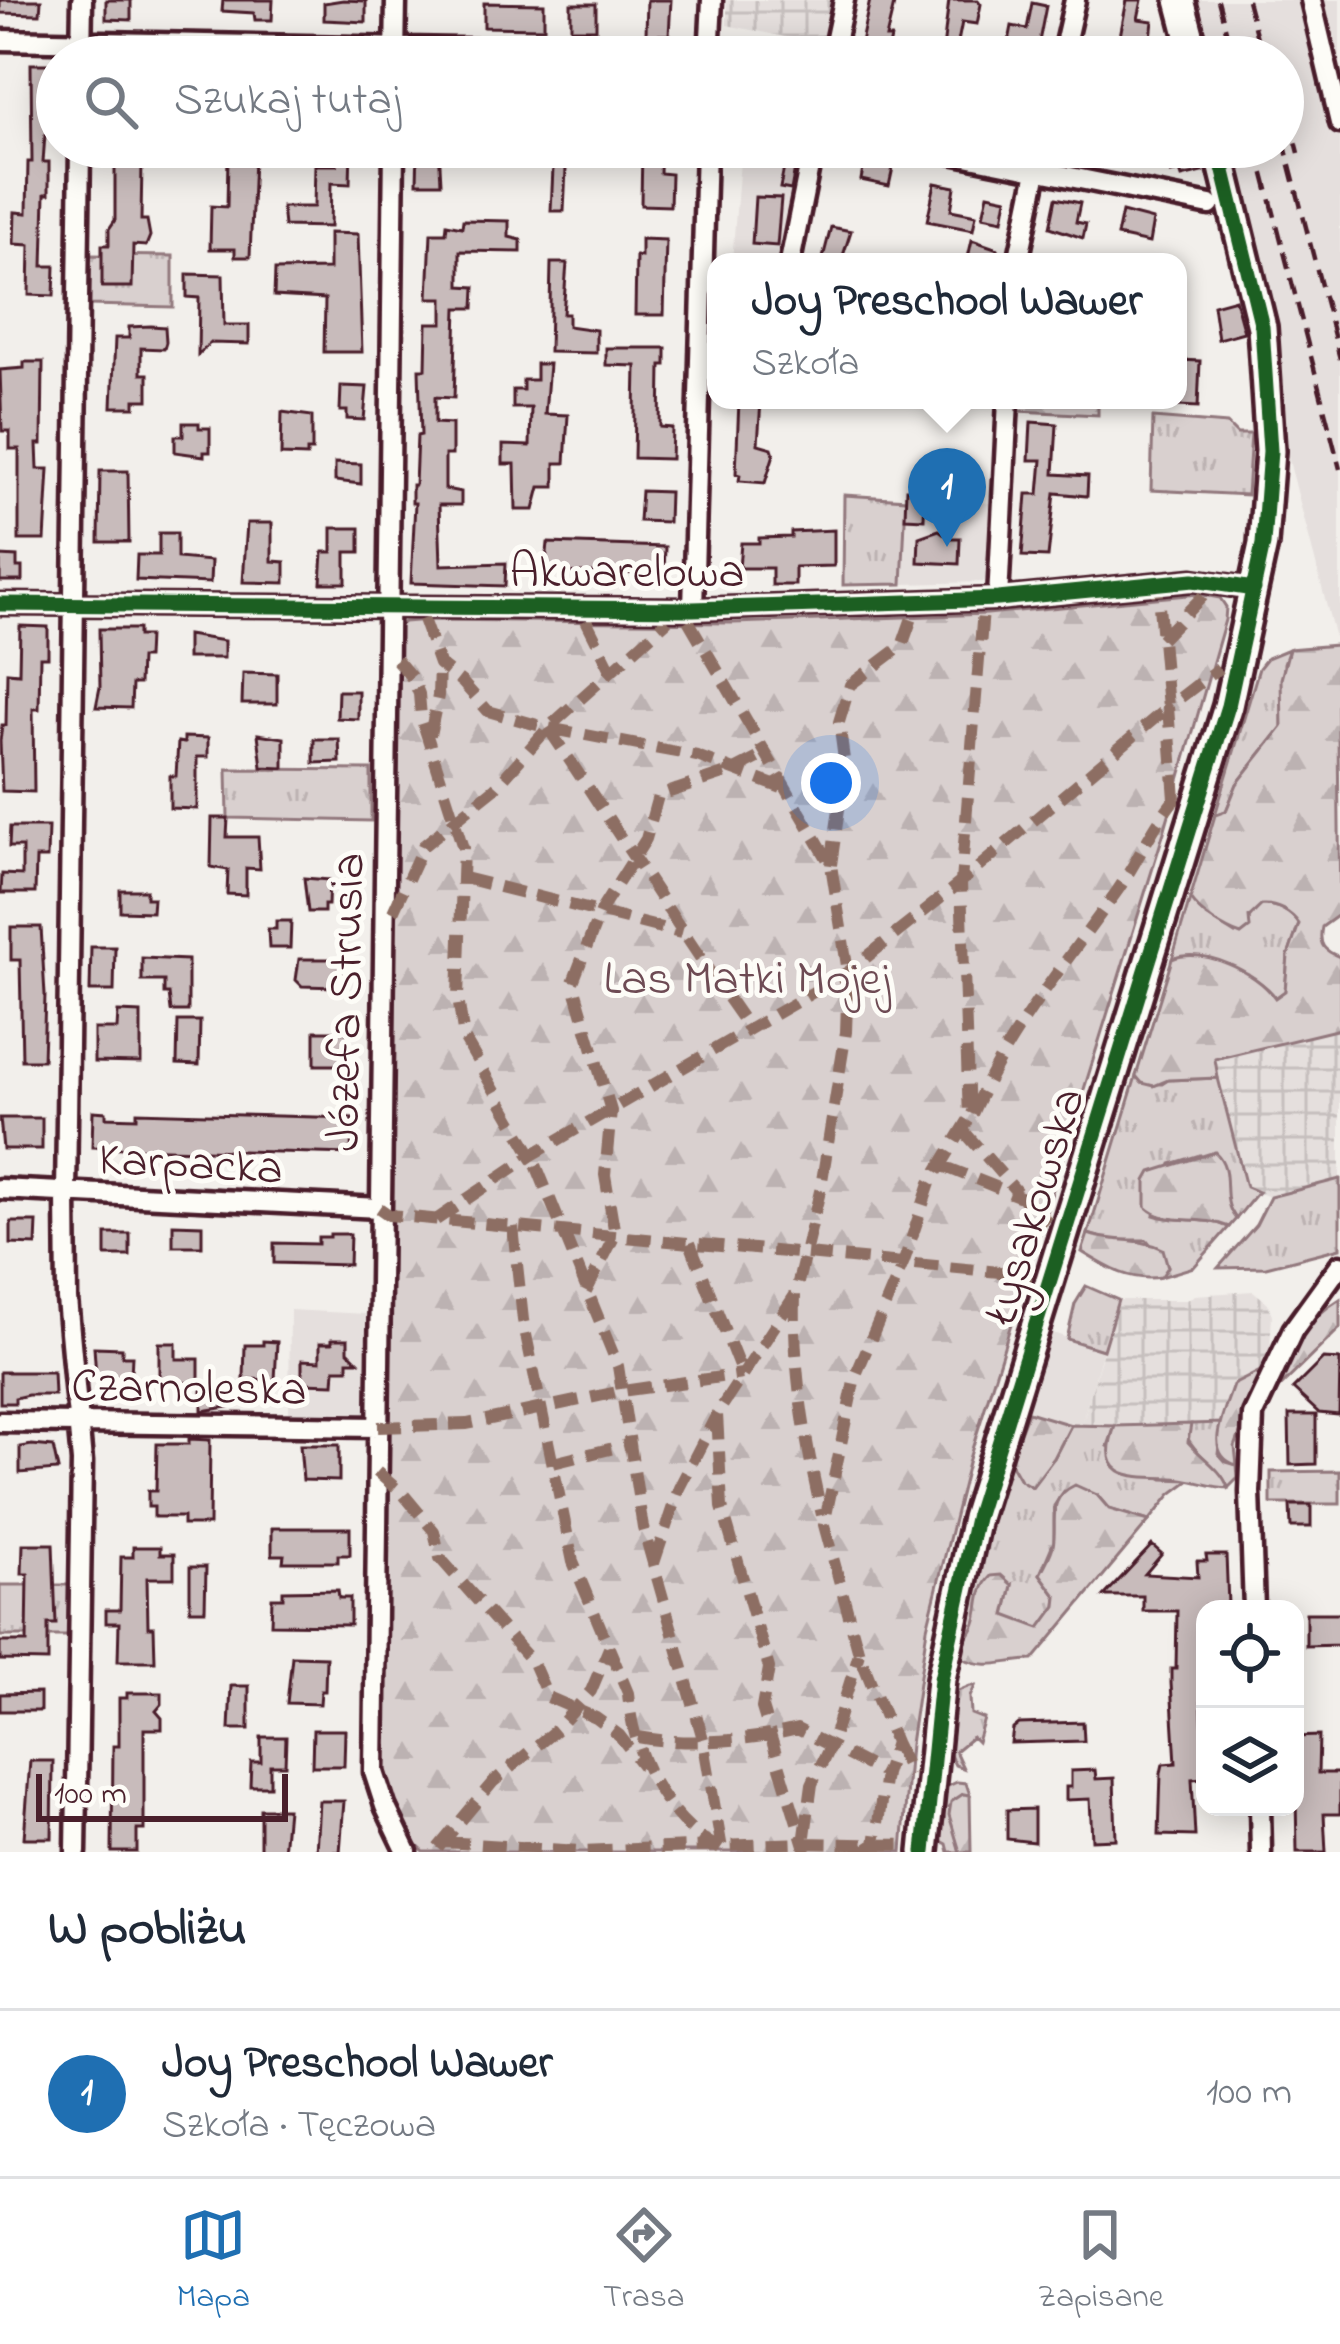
<!DOCTYPE html>
<html lang="pl">
<head>
<meta charset="utf-8">
<style>
	body { margin:0; font-family:"Indie Flower",sans-serif; background:#f2f2f3; color:#1f2937 }
	.controls { position:absolute; right:36px; bottom:36px; display:grid; overflow:hidden; border-radius:24px; box-shadow:0 6px 30px #0003 }
	.controls button { width:108px; height:108px; display:grid; place-items:center; padding:0; border:0; border-bottom:3px solid #e0e1e3; background:#fff; color:#1f2937; font:60px sans-serif }
	.scale { position:absolute; left:36px; bottom:30px; width:252px; box-sizing:border-box; padding-left:12px; border:6px solid #4a1f2b; border-top:0; font-size:33px; line-height:42px; white-space:nowrap; color:#4a1f2b; -webkit-text-stroke:9px #fdfcf7; paint-order:stroke }
	.you { position:absolute; left:831px; top:783px; width:42px; height:42px; margin:-30px; border:9px solid #fff; border-radius:50%; background:#1a73e8; box-shadow:0 0 0 18px #1a73e833 }
	.badge { display:grid; place-items:center; width:78px; height:78px; border-radius:50%; background:#1f6fb2; color:#fff; font-size:39px; font-weight:700 }
	.pin { position:absolute; translate:-50% -99px; filter:drop-shadow(0 3px 6px #0008) }
	.pin::after { content:''; position:absolute; top:63px; width:42px; height:36px; background:inherit; clip-path:polygon(0 0,100% 0,50% 100%) }
	.popup { position:absolute; left:707px; top:253px; width:480px; height:156px; box-sizing:border-box; display:grid; place-content:center; border-radius:24px; background:#fff; filter:drop-shadow(0 3px 9px #0005); font-size:39px; white-space:nowrap; color:#747a83 }
	.popup b { font-size:45px; color:#1f2937 }
	.popup::after { content:''; position:absolute; left:50%; top:100%; margin-left:-24px; border:24px solid transparent; border-top-color:#fff }
	.list { margin:0; padding:0; list-style:none }
	h2 { display:flex; justify-content:space-between; align-items:center; height:156px; margin:0; padding:0 48px; font-size:51px }
	h2 small { font-size:39px; font-weight:400; color:#747a83 }
	.list li { display:grid; grid-template-columns:78px 1fr auto; gap:36px; align-items:center; box-sizing:border-box; height:168px; padding:0 48px; border-top:3px solid #e0e1e3 }
	.list b { display:block; font-size:45px; white-space:nowrap }
	.list p { margin:0; font-size:39px; white-space:nowrap; color:#747a83 }
	.list em { font-size:39px; font-style:normal; color:#747a83 }
	.icon { flex:none; width:66px; height:66px; fill:none; stroke:currentColor; stroke-width:2; stroke-linecap:round; stroke-linejoin:round }
	.map { position:relative; flex:none; width:1340px; height:1852px; overflow:hidden }
	.search { position:absolute; background:#fff; box-shadow:0 6px 30px #0003; left:36px; right:36px; top:36px; height:132px; display:flex; align-items:center; gap:30px; box-sizing:border-box; padding:0 42px; border-radius:66px; color:#747a83; font-size:45px }
	.sheet { height:324px; background:#fff }
	nav { display:flex; justify-content:space-around; align-items:center; box-sizing:border-box; height:168px; border-top:3px solid #e0e1e3; background:#fff; font-size:33px; color:#747a83 }
	nav a { display:grid; justify-items:center; gap:6px }
	nav .on { color:#1f6fb2 }
	.map>svg:first-child { display:block }
	.built { fill:#e5dfdd }
	.industrial { fill:url(#industrial-grid) }
	.grass { fill:url(#grass-tufts); stroke:#92787d; stroke-width:3 }
	.forest { fill:url(#forest-firs); stroke:#92787d; stroke-width:3 }
	.building { fill:#c8bbbb; stroke:#4a1f2b; stroke-width:3 }
	.lines { fill:none; stroke-linecap:round; stroke-linejoin:round }
	.street-casing { stroke:#4a1f2b; stroke-width:27 }
	.secondary-casing { stroke:#4a1f2b; stroke-width:36 }
	.street { stroke:#fdfcf7; stroke-width:18 }
	.secondary { stroke:#fdfcf7; stroke-width:27 }
	.rail { stroke:#4a1f2b; stroke-width:4.5; stroke-dasharray:18 9; stroke-linecap:butt }
	.quiet { stroke:#8d6e63; stroke-width:12; stroke-dasharray:24 12; stroke-linecap:butt }
	.cycleway-casing { stroke:#fdfcf7; stroke-width:22 }
	.cycleway { stroke:#1b5e20; stroke-width:15 }
	.labels { text-anchor:middle; stroke-width:10; stroke-linejoin:round; paint-order:stroke }
	.street-label { font-size:48px; fill:#4a1f2b; stroke:#fdfcf7 }
	.park-label { font-size:48px; fill:#6e4b54; stroke:#fdfcf7 }
</style>
</head>
<body>
<div class="map">
<svg width="1340" height="1852" viewBox="0 0 1340 1852">
	<defs>
		<pattern id="industrial-grid" width="8" height="8" patternUnits="userSpaceOnUse" patternTransform="scale(3)"><rect width="8" height="8" fill="#e5dfdd"/><path d="M0 4h8M4 0v8" fill="none" stroke="#c6bfbe"/></pattern>
		<pattern id="grass-tufts" width="24" height="20" patternUnits="userSpaceOnUse" patternTransform="scale(3)"><rect width="24" height="20" fill="#d9d0cf"/><path d="M3 7l-1-3M5 7V3M7 7l1-3M15 17l-1-3M17 17v-4M19 17l1-3" fill="none" stroke="#bcb2b2"/></pattern>
		<pattern id="forest-firs" width="22" height="20" patternUnits="userSpaceOnUse" patternTransform="scale(3)"><rect width="22" height="20" fill="#d9d0cf"/><path d="M5 1l3.5 6h-7zM16 11l3.5 6h-7z" fill="#bcb2b2"/></pattern>
	</defs>
	<rect width="100%" height="100%" fill="#f2efeb"/>
	<filter id="ink" filterUnits="userSpaceOnUse"><feTurbulence type="fractalNoise" baseFrequency=".00833" numOctaves="2"/><feDisplacementMap in="SourceGraphic" scale="24" xChannelSelector="R" yChannelSelector="G"/><feConvolveMatrix kernelMatrix="1 2 1 2 8 2 1 2 1" color-interpolation-filters="sRGB"/></filter>
	<g filter="url(#ink)">
		<path class="built" d="M1191,0h149v657l-62,-239 -17,-154 -31,-117h53v-90h-77z
			M741,147h62l-24,115h-47z
			M906,499l88,4 -5,73 -6,6 -81,2z
			M290,1310l76,4 -1,102 -76,-1z
			M1044,1330l59,20 -22,77 -61,-18z"/>
		<path class="industrial" d="M727,0h107l-10,45 -97,-20z
			M1340,1029v150l-70,18 -24,-9 -32,-128z
			M1253,1291l15,12 4,12 -2,35 -6,19 -31,17 -11,37 -141,4 37,-127h68l9,-5z"/>
		<path class="grass" d="M90,255l83,1v51l-84,-2z
			M1153,418l74,6 10,10h14l-4,61 -96,-5z
			M844,495l62,4 -4,85 -59,1z
			M1289,649l-5,14 -2,64 -45,57 -11,27 -11,4 44,-147 8,-10z
			M227,769l144,1v51l-143,-3z
			M1190,899l15,16 30,19 26,-29c15,-1 30,7 38,19l-11,32 -3,35 -9,7c-18,-25 -75,-50 -104,-39z
			M1136,1076l6,7 20,1 6,-4 50,-2 28,109 12,5 -22,27 -12,-20 2,-12 -26,-32 -29,9 -17,51c26,9 45,0 75,12l-35,40 -33,10 7,-11 -21,-26h-38l-21,-6z
			M1340,1179v69l-74,19 -48,1 38,-43 14,-28z
			M1086,1286l32,14 -15,50 -36,-11 8,-35z
			M1222,1423l-4,30 8,9 11,3 1,13 -10,10c-7,-21 -31,-30 -41,-51l4,-13z
			M1071,1425l44,1 -7,20 55,33 27,1 -19,14 -22,27 -40,-12 -12,-14 -33,-4 -10,15v35l-14,33 17,23 -1,9 -16,23 -35,-13 7,-31 -33,28 -7,22 -6,3 -1,-24 9,-37 35,-116 11,19 34,-22z
			M1340,1471v33h-69v-32z
			M0,1585h69l-1,51h-68z
			M970,1686h5l-5,11 1,17 13,5 -7,23 -5,-5 -17,14 8,17 -8,-3 -12,-23 10,-49z
			M957,1782l9,1 4,12 -7,-1 -14,13 11,45h-11l-2,-8 -13,-7 10,-49z"/>
		<path class="forest" d="M1020,400h78v15l-79,-4z
			M1198,594l22,4 6,9 -1,13 -61,212 -195,627 -42,169 -17,116 -8,108h-478c-23,-19 -35,-58 -39,-86l13,-1139 6,-5 25,-2 304,3 254,-9z
			M1337,645l3,269 -18,13c-4,18 2,24 18,30v72l-125,30 3,19 -50,2 -14,6 -12,-3 -6,-7 36,-117c31,-12 84,12 103,39l10,-7 3,-35 11,-32c-8,-12 -23,-20 -37,-19l-13,12 1,11 -9,7c-17,-6 -41,-21 -51,-36l25,-84 11,-4 11,-27 45,-57 -1,-48 8,-30z
			M1215,1152c21,19 3,46 21,67l-7,8c-30,-13 -62,0 -83,-20v-26l5,-9z
			M1088,1234c25,9 51,3 75,15l5,18 -7,10c-31,5 -53,-9 -79,-25z
			M1340,1299v29l-59,58c-2,-34 31,-70 59,-87z
			M1264,1369l-29,78 2,18c-36,-10 -12,-54 -4,-80z
			M1028,1412l43,13 -17,33 -22,29 -12,-7 -11,-19z
			M1191,1424l-3,18c13,15 35,28 40,46 -18,-1 -36,-9 -55,-10 -41,-1 -78,2 -58,-52z
			M1075,1485l22,10 12,14 40,12 -116,139c-28,0 -44,11 -71,-2l-1,-14c27,-26 9,-47 30,-68l10,-1 11,10 -7,30 35,13 16,-22 1,-9 -17,-23c5,-9 10,-18 13,-28 5,-25 -8,-47 22,-61z
			M963,1794l7,1 1,57h-11l-11,-37 2,-13z"/>
		<path class="building" d="M0,0h41l-1,14 -40,-1z
			M106,0h25v20l-25,-1z
			M223,0h50l-1,20h-17l-1,-7 -32,-2z
			M343,0l23,1v21l-42,-2v-17z
			M647,0h24l-2,35h-23z
			M870,0h25l-9,38h5l-4,19h-15l3,-13 -14,-2z
			M949,0h29l3,4 -4,20 -15,-2 -7,35h-13z
			M1127,0h15l-4,19 15,2 -2,17 9,2 -2,17h-42z
			M484,3l60,1v24l-60,-1z
			M1032,3l14,3 -10,51h-30l6,-31 15,3z
			M571,4h25v25h-25z
			M31,64h26v71h-12l-2,27h6v32h-4l-2,72h12l-1,30 -25,-1 1,-50 -16,-1 1,-32 12,1 1,-51h4z
			M337,147h14l-1,37 -19,-1 -1,44 -46,-1 -2,-19h32l1,-42h22z
			M418,147h21l2,36h-24z
			M554,147h13l-3,64h-13z
			M642,147h19l-1,26 11,1 -1,32 -29,-1z
			M788,147h11l-8,43 -11,-2z
			M1164,147h32l7,25 -21,5 -2,-6 -9,2z
			M228,156l26,1 -4,100h-15v-8h-25l1,-43 16,1z
			M865,157l29,6 -5,23 -28,-6z
			M115,162h27l-1,58h6l3,16 -4,10 -13,-1 -1,42h-30v-42h7v-16l6,-9z
			M935,183l20,4 -4,23 25,5 -3,15 -46,-9z
			M988,194l19,4 -4,22 -20,-4z
			M755,197l26,1 -4,48 -25,-2z
			M1056,198l24,5 -4,19 10,2 -3,14 -33,-11z
			M1122,212l31,8 -4,23 -32,-7z
			M463,220l46,1v16l12,3v12l-61,-1v35l15,1 -1,21h-17l-3,90 -19,-1v26l17,1v31h-7v34l16,3v13h-22l2,60 65,-2 -1,23 -94,-3 4,-80h-3v-18h3l2,-49 4,-1 -2,-66h7l1,-46h16v-25h-15l3,-65h15l1,-9 15,3z
			M831,227l20,4 -10,31 -18,-4z
			M329,233l29,1 4,118h-38l1,-53 -51,-3 1,-26 54,-1z
			M641,239l25,1 -2,75h-29l1,-59 5,1z
			M972,240l26,9 -2,13h-29z
			M551,263h16l-4,51h5v12l28,4v23l-47,-1z
			M187,274l36,1 1,50h25v19l-39,-1 -12,12 1,-57 -12,-1z
			M1235,299l9,33 -26,7 -5,-34z
			M151,326l14,1 1,15 -2,7 -23,-1v26h7v26h-13v7h-23l3,-69h14v-11z
			M606,348h60v17h-5l-1,62 12,1 -1,31 -37,-1 2,-92 -30,-1z
			M1178,360l22,1 -2,46 -20,-1z
			M24,362h19l-1,82h-5l1,25h11l-4,71h-26v-91h-9v-18h-8l-2,-61 24,-2z
			M536,364h13l-4,50 23,1 -3,48h-10v24h-15l-6,23h-18l-1,-46h-12v-19l27,1 1,-38h-18v-18h10v-10h13z
			M341,386l26,1 -3,33 -17,-1v-8h-7z
			M739,400l22,1 -3,43 14,4 2,6 -9,29 -26,-2 1,-6 -4,-1z
			M282,412l30,4v35h-5v5l-26,-1z
			M1031,422l26,2 -3,50 34,2 -1,20 -32,-3 -7,64 -26,-1 5,-62h12l3,-34h-13z
			M183,423h16v5h11v24h-6v4l-29,-4v-16h8z
			M335,463l26,1v20l-26,-3z
			M100,471h28l1,71h-30z
			M949,476l33,2v17l-34,-2z
			M906,489l19,1 -1,29 -19,-1z
			M641,491l28,1 -1,30 -29,-1z
			M247,523h25v38l13,1v21l-42,-1z
			M332,528h28v24h-14v31h-25l2,-31h9z
			M834,530v36l-39,1v18h-23v-17h-33l2,-25h18v-5l32,-1v-5z
			M939,530l11,8h10l-1,26 -41,-2 1,-25z
			M159,533h18v25l34,3 -1,22 -74,-3 1,-25h22z
			M548,543l117,4 -1,27 -119,-2z
			M0,556l17,1v10h5v14h-22z
			M20,626l28,1v30h-8l-1,52h-6l1,83 -32,-1 -2,-50 2,-16h4l1,-53 12,1z
			M99,629h39v7h10l-1,22h-7l-1,26h-7l-1,24 -35,-1 4,-20z
			M187,635l37,6v17h-37z
			M243,673l34,1v30h-35z
			M338,691h20v28l-21,-1z
			M258,734l26,4v30l-22,-1z
			M184,737l24,1v19h-11v52l-27,-1v-32h6l2,-34 6,1z
			M314,739h25l1,23 -26,1z
			M212,818h16l-1,19h31l2,32 -14,-1v27l-19,-1 1,-24 -17,-3z
			M10,827h38l-1,31h-11l-1,35h-34l1,-19 20,1v-28h-13z
			M304,878l25,2 -1,25h-4v7h-16z
			M120,890h26v8h7l-1,14 -32,-1z
			M276,921h15l-1,27h-21l-1,-19h8z
			M11,927h30l4,68 -2,65h-21l-2,-100h-9z
			M91,947h24l-1,44h-24z
			M142,958l46,2v51h-17l-2,-17h-5v-13h-22z
			M299,959h47v17h-9v11l-35,-1 -6,-6z
			M118,1012l23,1v50l-47,-1v-33h23z
			M178,1021h22l-1,44 -22,-1z
			M315,1031h32v34h-32z
			M93,1111l13,1v5l31,1v-6l215,6 -1,36 -259,-7z
			M0,1118h42v31h-39z
			M11,1222h26l-1,23 -25,-1z
			M173,1224l29,1v21h-29z
			M106,1234h24v22h-24z
			M330,1234h20l-1,31 -75,-2v-20l44,1v-7h12z
			M332,1339h16v12l10,10h-10v8h-13l-1,15 -32,-1v-23l18,1v-18h12z
			M263,1341l14,1 -2,38 -31,-1 1,-34h18z
			M159,1343h17v16h23v25l-40,-4z
			M94,1347l28,1v8h10l-1,20h-35z
			M1323,1359l17,1 -1,55 -20,-2 -26,-24z
			M0,1372h53l1,23h-26l-13,3v5h-15z
			M202,1386h33v20l-33,5z
			M1289,1415h27v49l-26,1z
			M189,1439l21,1 -1,85h-26v-8h-29v-10h-6v-16h8l1,-47h32z
			M32,1445l21,2 5,23 -38,3v-26z
			M300,1445h39v36l-36,-1z
			M1290,1505h21v22h-20z
			M272,1528h78v27h-12v7h-55l1,-7h-12z
			M23,1544h30l3,80h-8v37l-48,-1v-18h27l1,-68h-6z
			M1152,1545l10,9 -17,20 53,3 -1,-16h10l-1,-6h20l2,50h-23v90h-4l4,83 -13,1 3,57 -36,-1 2,-62 2,-9 13,-1 -5,-80v-14h5l1,-58h-34v-15h-39z
			M133,1547h27v7h14v24h-27l1,49h6l1,34h-37l1,-38h-13v-13h14l1,-53h12z
			M190,1567h16l-1,43h-15z
			M338,1590l1,8h11v27l-79,-1 1,-26h11v-7z
			M1306,1613h34l-1,32 -33,1z
			M292,1656l34,1 -1,34h-4l-1,13 -33,-1z
			M231,1686h18v43h-20z
			M40,1693v18h-40v-17z
			M127,1693h35v11l-6,7 6,7v11h-18v101h-7v22h-25l1,-106h6v-48h8z
			M1083,1722l1,19 -73,2 2,-14 6,-5z
			M313,1730h32l-1,36h-32z
			M1319,1736l-1,37h22v41h-16l2,38h-29l-2,-115z
			M261,1737h25l-1,28h-15v21h-20l1,-24h10z
			M30,1761h23l-1,77h-28z
			M1095,1770l1,9 18,-1 2,61 -24,1 -2,-41 -24,1v-13h5v-16z
			M319,1801h25l-4,51h-24z
			M260,1809h27l-4,43h-23z
			M1034,1809v33l-27,-3v-29z"/>
		<g class="lines">
			<defs>
				<path id="street" d="M1311,0l29,123
					M0,40l709,14
					M81,57l1,-57
					M395,57l1,-57
					M709,57l3,-57
					M832,57l12,-57
					M1062,57l13,-57
					M394,147l-20,1625 11,34 22,46
					M921,147l289,58
					M790,262l23,-115
					M1018,262l24,-115
					M998,599l10,-199
					M0,604l693,5 305,-10 195,-19 61,9
					M693,609l13,-462
					M0,1189l379,19
					M0,1422l378,5
					M1254,1609l-4,-117 3,-77 40,-85 47,-65
					M1260,1807l1,45
					M76,1852l6,-390 -15,-163 -1,-104 14,-1048"/>
				<path id="secondary" d="M1180,0l15,57
					M924,1852l17,-173 35,-161 252,-812 35,-162 7,-93 -8,-124 -44,-180"/>
			</defs>
			<use href="#street" class="street-casing"/>
			<use href="#secondary" class="secondary-casing"/>
			<use href="#street" class="street"/>
			<use href="#secondary" class="secondary"/>
			<path class="rail" d="M1218,0l15,57
				M1247,0l15,57
				M1283,90l16,63
				M1283,138l57,221
				M1257,147l83,322"/>
			<path class="quiet" d="M423,619l16,45 23,18 26,29 60,17 149,28 90,34
				M586,620l25,50
				M688,620l143,245 17,107 -2,60 -25,155 -26,108 -78,119 5,93 47,161 -7,40 44,144
				M1161,639l48,-49
				M396,659l17,20 6,15 2,23 42,131 -5,150 6,40 68,117 86,211 25,162 60,211 19,110
				M548,728c68,100 132,203 202,302
				M430,735l8,-39 1,-32
				M1175,799l-7,-92 51,-39
				M831,865l14,-98 -6,-45 11,-37 52,-39 11,-31
				M464,878l217,55
				M393,912l30,-66 72,-58 53,-60 120,-108
				M972,1114c35,-80 92,-149 143,-220 22,-31 36,-66 60,-95h5
				M962,1129l55,63
				M943,1166l78,31 27,25
				M379,1208l10,7 643,60
				M436,1220l96,-65 316,-183 113,-90 207,-175 -11,-123
				M513,1227l10,93 50,242 55,131c4,51 25,102 64,137 9,9 22,14 32,22
				M690,1243l52,131
				M586,1292l29,-57 -10,-60 6,-64 -38,-129 28,-72 45,-71 12,-43 77,-26 31,-16
				M795,1295c-2,77 10,146 27,220
				M378,1427l89,-3 155,-33 120,-17
				M553,1463l77,-19
				M377,1472l27,23 30,36 6,27 93,105 15,34 48,21 23,17 24,31
				M654,1563l25,-75 38,-74
				M638,1737c49,9 111,4 159,-8l88,45
				M895,1742l16,33
				M805,1836l7,-52 19,-40 28,-91
				M444,1842l135,9 225,-8 102,2
				M438,1848l55,-66 65,-54 33,-37 18,-43
				M863,1852l12,-8 10,-70 10,-32 -36,-89 -35,-128 31,-148 49,-116 26,-78 39,-64 -8,-237 22,-272"/>
			<defs>
				<path id="cycleway" d="M0,604l693,5 305,-10 195,-19 61,9
					M924,1852l17,-173 35,-161 252,-812 35,-162 7,-93 -8,-124 -44,-180"/>
			</defs>
			<use href="#cycleway" class="cycleway-casing"/>
			<use href="#cycleway" class="cycleway"/>
		</g>
	</g>
	<g class="labels">
		<g class="street-label">
			<text x="627" y="586">Akwarelowa</text>
			<text transform="translate(343 1002) rotate(-89)" y="17">Józefa Strusia</text>
			<text transform="translate(191 1161) rotate(3)" y="17">Karpacka</text>
			<text transform="translate(1032 1205) rotate(-73)" y="17">Łysakowska</text>
			<text transform="translate(189 1385) rotate(1)" y="17">Czarnoleska</text>
		</g>
		<g class="park-label">
			<text x="747" y="993">Las Matki Mojej</text>
		</g>
	</g>
</svg>
<div class="controls">
<button><svg class="icon" aria-label="locate" viewBox="0 0 24 24"><circle cx="12" cy="12" r="6"/><path d="M12 2v4M12 18v4M2 12h4M18 12h4"/></svg></button>
<button><svg class="icon" aria-label="layers" viewBox="0 0 24 24"><path d="M12 4l9 5-9 5-9-5zM3 14l9 5 9-5"/></svg></button>
</div>
<div class="scale">100 m</div>
<div class="you"></div>
<div class="pin badge" style="left:947px;top:547px">1</div>
<div class="popup"><b>Joy Preschool Wawer</b>Szkoła</div>
<div class="search"><svg class="icon" aria-label="search" viewBox="0 0 24 24"><circle cx="10" cy="10" r="6"/><path d="M15 15l6 6"/></svg>Szukaj tutaj</div>
</div>
<section class="sheet">
<h2>W pobliżu<small></small></h2>
<ul class="list">
<li><span class="badge">1</span><div><b>Joy Preschool Wawer</b><p>Szkoła · Tęczowa</p></div><em>100 m</em></li>
</ul>
</section>
<nav>
<a class="on"><svg class="icon" aria-label="map" viewBox="0 0 24 24"><path d="M3 6l6-2 6 2 6-2v14l-6 2-6-2-6 2zM9 4v14M15 6v14"/></svg>Mapa</a>
<a><svg class="icon" aria-label="directions" viewBox="0 0 24 24"><path d="M12 3l9 9-9 9-9-9zM9 14v-3h6M13 9l2 2-2 2"/></svg>Trasa</a>
<a><svg class="icon" aria-label="saved" viewBox="0 0 24 24"><path d="M7 4h10v16l-5-4-5 4z"/></svg>Zapisane</a>
</nav>
</body>
</html>
